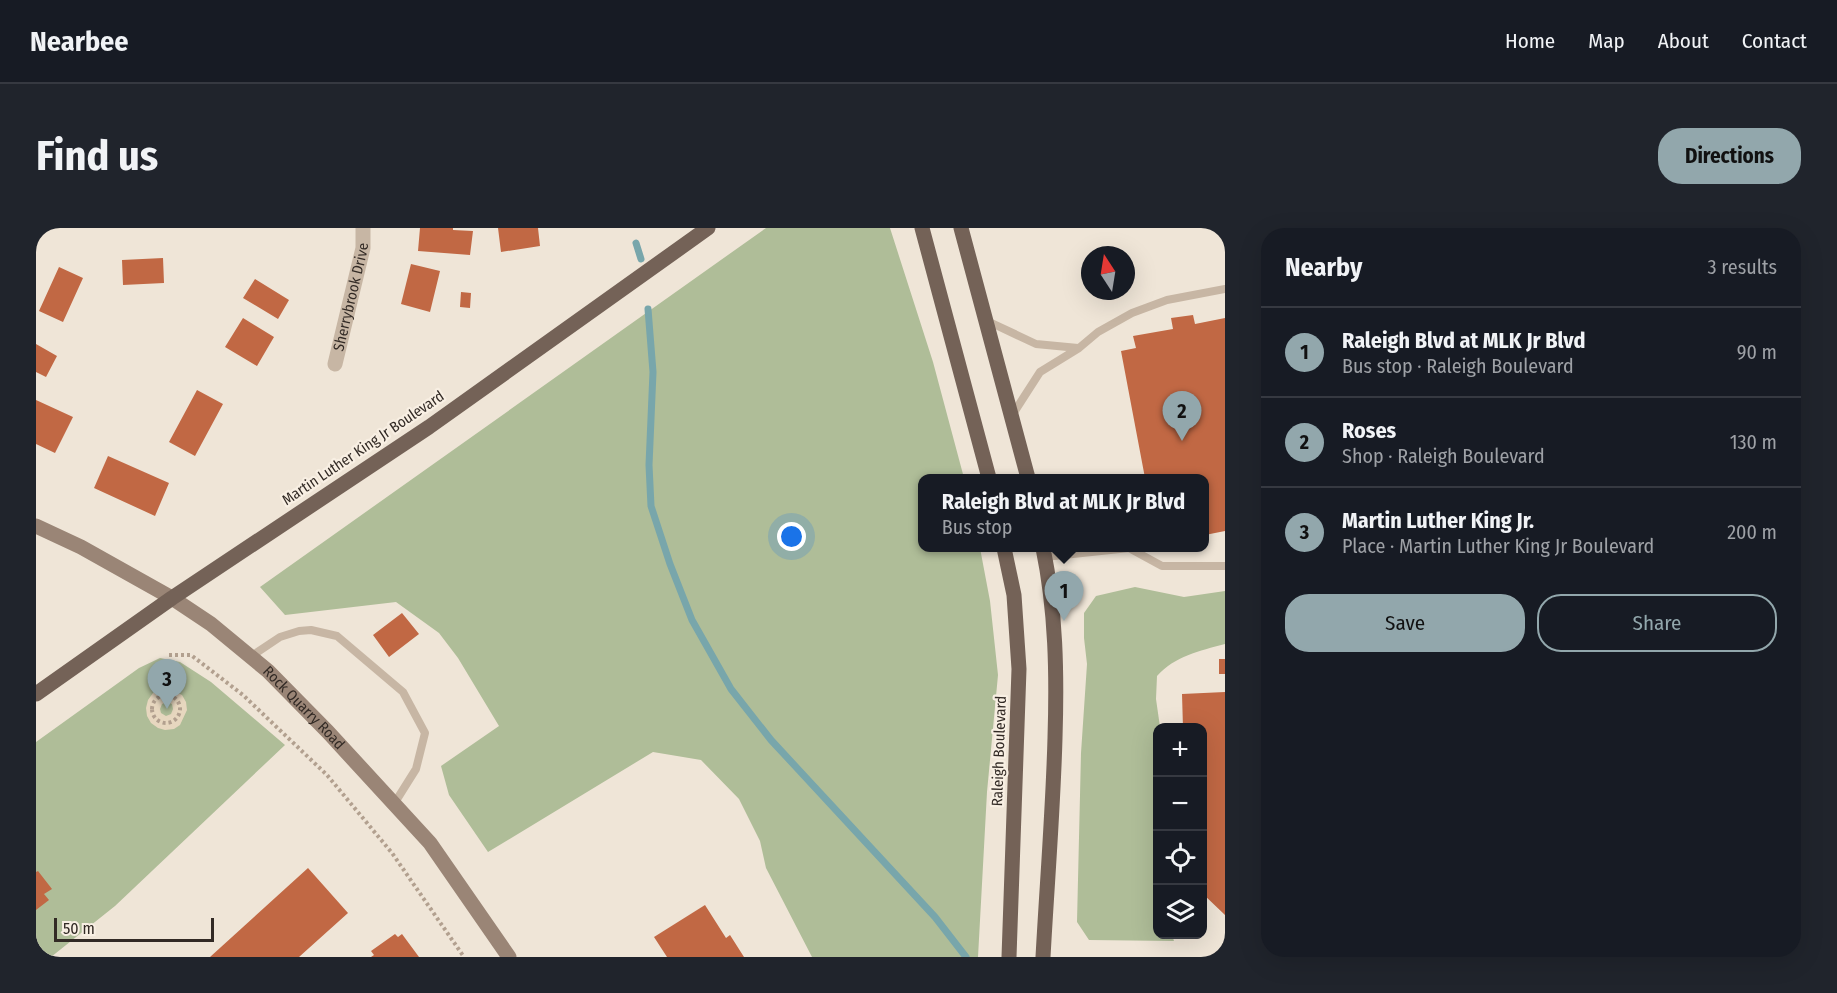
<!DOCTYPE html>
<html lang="en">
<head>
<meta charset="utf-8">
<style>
	body { margin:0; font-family:"Fira Sans Condensed",sans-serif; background:#20242c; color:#f1f3f6 }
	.controls { position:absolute; right:18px; bottom:18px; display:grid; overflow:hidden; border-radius:12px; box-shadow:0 6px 24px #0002 }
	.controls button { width:54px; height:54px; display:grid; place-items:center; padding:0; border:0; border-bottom:2px solid #363941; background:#171b24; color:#f1f3f6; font:30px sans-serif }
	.compass { position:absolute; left:1045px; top:18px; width:54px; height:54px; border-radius:50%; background:#171b24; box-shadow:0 6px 24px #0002; rotate:348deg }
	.scale { position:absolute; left:18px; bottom:15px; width:160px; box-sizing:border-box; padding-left:6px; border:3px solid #322a25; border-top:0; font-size:16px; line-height:21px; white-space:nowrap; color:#322a25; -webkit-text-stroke:4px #f8efe3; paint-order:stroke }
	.you { position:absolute; left:756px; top:309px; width:21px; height:21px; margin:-15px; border:4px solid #fff; border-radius:50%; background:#1a73e8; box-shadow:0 0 0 9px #1a73e833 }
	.badge { display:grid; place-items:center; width:39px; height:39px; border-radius:50%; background:#92a7ac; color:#111; font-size:20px; font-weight:700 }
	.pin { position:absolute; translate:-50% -50px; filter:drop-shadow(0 2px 3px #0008) }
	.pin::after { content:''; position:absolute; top:32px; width:21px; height:18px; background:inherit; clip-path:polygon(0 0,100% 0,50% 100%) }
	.popup { position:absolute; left:882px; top:246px; width:291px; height:78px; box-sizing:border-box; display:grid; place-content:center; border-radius:12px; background:#171b24; filter:drop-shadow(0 2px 4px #0005); font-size:20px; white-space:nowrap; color:#9ea1a6 }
	.popup b { font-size:22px; color:#f1f3f6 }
	.popup::after { content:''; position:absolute; left:50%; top:100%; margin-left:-12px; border:12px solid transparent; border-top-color:#171b24 }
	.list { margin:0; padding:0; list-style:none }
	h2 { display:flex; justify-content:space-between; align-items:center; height:78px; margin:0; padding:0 24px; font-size:26px }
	h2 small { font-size:20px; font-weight:400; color:#9ea1a6 }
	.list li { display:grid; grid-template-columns:39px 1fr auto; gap:18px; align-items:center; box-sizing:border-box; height:90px; padding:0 24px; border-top:2px solid #363941 }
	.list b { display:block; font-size:22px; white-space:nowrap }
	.list p { margin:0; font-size:20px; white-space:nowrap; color:#9ea1a6 }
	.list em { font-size:20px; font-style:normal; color:#9ea1a6 }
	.actions { display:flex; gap:12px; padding:18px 24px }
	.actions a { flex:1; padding:14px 0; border:2px solid #92a7ac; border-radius:24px; text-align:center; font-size:21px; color:#92a7ac }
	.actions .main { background:#92a7ac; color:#111 }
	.icon { flex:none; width:33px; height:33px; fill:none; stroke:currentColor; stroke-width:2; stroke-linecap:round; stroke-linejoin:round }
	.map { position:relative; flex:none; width:1189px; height:729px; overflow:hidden; border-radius:24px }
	header { display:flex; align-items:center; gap:36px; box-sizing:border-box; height:84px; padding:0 30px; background:#171b24; border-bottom:2px solid #363941 }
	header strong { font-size:28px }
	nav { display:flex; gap:33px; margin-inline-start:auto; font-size:21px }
	.intro { display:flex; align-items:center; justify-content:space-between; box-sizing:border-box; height:144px; padding:0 36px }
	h1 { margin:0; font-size:42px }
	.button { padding:15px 27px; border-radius:24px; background:#92a7ac; color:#111; font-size:21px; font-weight:700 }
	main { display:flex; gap:36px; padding:0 36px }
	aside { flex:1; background:#171b24; border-radius:24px; box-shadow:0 6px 24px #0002 }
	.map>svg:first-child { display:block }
	.green { fill:#afbd98 }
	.plaza { fill:#e7d7bf; fill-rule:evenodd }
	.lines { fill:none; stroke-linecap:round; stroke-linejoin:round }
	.stream { stroke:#78a6ab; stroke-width:7 }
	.building { fill:#c16844 }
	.path { stroke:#b2a08f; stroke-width:4; stroke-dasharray:3 3; stroke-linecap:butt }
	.service { stroke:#c7b6a4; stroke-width:8 }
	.minor { stroke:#c7b6a4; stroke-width:15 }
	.secondary { stroke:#9a8576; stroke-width:15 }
	.primary { stroke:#746257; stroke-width:15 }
	.labels { text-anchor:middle; stroke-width:4.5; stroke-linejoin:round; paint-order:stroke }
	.street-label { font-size:15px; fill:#322a25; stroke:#f8efe3 }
</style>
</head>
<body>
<header>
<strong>Nearbee</strong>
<nav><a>Home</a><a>Map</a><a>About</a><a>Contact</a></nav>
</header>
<div class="intro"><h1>Find us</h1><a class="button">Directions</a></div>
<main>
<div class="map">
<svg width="1189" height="729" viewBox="0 0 1189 729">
	<rect width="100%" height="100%" fill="#efe5d7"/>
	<path class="green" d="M730,0h124l43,134 31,116h-41v70h57l10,53 8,74 -11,117 -9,165h-166l-46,-89 -6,-27 -21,-42 -38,-39 -48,-8 -165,100 -39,-57 -8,-29 58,-40 -41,-68 -19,-25 -43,-31 -111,13 -25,-28z
		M1099,359l49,10 41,-6v53c-26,7 -50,12 -68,32l-1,23 4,28 -2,1v206l14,1 2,6 -85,-1 -12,-18 4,-169 6,-89 -3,-26v-25l12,-17z
		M124,430l20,4 31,20 74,63 -170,161 -64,51h-15v-215l103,-74z"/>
	<path class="plaza" d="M132,460l14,7 4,7 1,8 -7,15 -6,4 -9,1 -7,-2 -7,-5 -4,-7 -1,-8 2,-8 5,-7zM131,474l5,2 1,5 -2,5 -5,2 -5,-3 -1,-4 2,-5z"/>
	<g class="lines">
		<path class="stream" d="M600,15l5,16
			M612,81l5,63 -4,93 2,41 19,58 22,56 39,69 40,51 164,177 31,40"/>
	</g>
	<path class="building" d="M384,0h33v2l20,1 -3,24 -52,-4z
		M462,0h40l2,18 -39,6z
		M127,30l1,25 -41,2 -1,-25z
		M375,36l29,7 -10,41 -29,-8z
		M23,39l24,11 -20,44 -24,-11z
		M219,51l34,21 -11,19 -35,-21z
		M425,64l10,1 -1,15 -10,-1z
		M1157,87l2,9 30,-6v213l-20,4v-57h-60l-24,-127 15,-3 -3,-12 40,-7 -2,-11z
		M207,90l31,19 -17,29 -32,-19z
		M0,116l21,12 -11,21 -10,-5z
		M161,162l26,14 -28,52 -26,-14z
		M0,172l37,17 -18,36 -19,-9z
		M72,228l61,27 -14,33 -61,-28z
		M366,385l17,21 -30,23 -16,-22z
		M1183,431h6v15h-6z
		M1189,464v223l-23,-22v-165h-19l-1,-34z
		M272,640l40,45 -49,44h-89z
		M2,643l14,18 -8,5 5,6 -13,10v-38z
		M669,677l21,33 4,-3 14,22h-77l-13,-20z
		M359,706l3,3 4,-3 17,23h-48l3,-2 -3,-4z"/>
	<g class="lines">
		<path class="path" d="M133,427h22l52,40 84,80 65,78 72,104
			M116 481a14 14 0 1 1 28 0a14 14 0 1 1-28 0Z"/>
		<path class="service" d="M949,92l51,24 42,4
			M975,189l29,-45 39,-24 19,-16 34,-19 35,-13 58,-11
			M1009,329l84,-9 33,18h63
			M214,429l30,-20 19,-6 12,-1 26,6 66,56 22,41 -9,36 -22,35"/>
		<path class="minor" id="s1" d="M299,136l28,-116v-20"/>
		<path class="secondary" id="s2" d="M0,298l45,21 91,51 39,26 57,47 60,61 102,111 79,114"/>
		<path class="primary" d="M886,0l67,250
			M925,0l67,250
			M968,320l10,47 5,74 -10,288
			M1007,320c13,63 14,126 12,190 -2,73 -8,146 -12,219
			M0,466l136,-96 257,-171 279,-199"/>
	</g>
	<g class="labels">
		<g class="street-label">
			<text dy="5" stroke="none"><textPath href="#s1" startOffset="69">Sherrybrook Drive</textPath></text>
			<text transform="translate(327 220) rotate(-34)" y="5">Martin Luther King Jr Boulevard</text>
			<text dy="5" stroke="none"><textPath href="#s2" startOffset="326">Rock Quarry Road</textPath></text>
			<text transform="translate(963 523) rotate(-88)" y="5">Raleigh Boulevard</text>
		</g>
	</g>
</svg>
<div class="controls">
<button>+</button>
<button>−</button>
<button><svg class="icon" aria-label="locate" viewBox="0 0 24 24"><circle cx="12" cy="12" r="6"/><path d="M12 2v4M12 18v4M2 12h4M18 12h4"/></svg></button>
<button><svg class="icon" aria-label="layers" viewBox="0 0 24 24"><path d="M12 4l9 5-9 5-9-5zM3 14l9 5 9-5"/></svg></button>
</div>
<svg class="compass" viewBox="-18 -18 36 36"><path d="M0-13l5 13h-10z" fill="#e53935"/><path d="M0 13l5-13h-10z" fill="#9ea1a6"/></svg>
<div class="scale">50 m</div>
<div class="you"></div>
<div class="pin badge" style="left:1028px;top:393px">1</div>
<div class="popup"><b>Raleigh Blvd at MLK Jr Blvd</b>Bus stop</div>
<div class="pin badge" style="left:1146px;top:213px">2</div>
<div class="pin badge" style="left:131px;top:481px">3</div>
</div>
<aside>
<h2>Nearby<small>3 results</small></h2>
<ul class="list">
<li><span class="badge">1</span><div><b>Raleigh Blvd at MLK Jr Blvd</b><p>Bus stop · Raleigh Boulevard</p></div><em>90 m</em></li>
<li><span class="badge">2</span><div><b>Roses</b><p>Shop · Raleigh Boulevard</p></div><em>130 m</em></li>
<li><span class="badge">3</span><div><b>Martin Luther King Jr.</b><p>Place · Martin Luther King Jr Boulevard</p></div><em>200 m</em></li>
</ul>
<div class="actions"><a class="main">Save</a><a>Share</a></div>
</aside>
</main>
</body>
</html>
